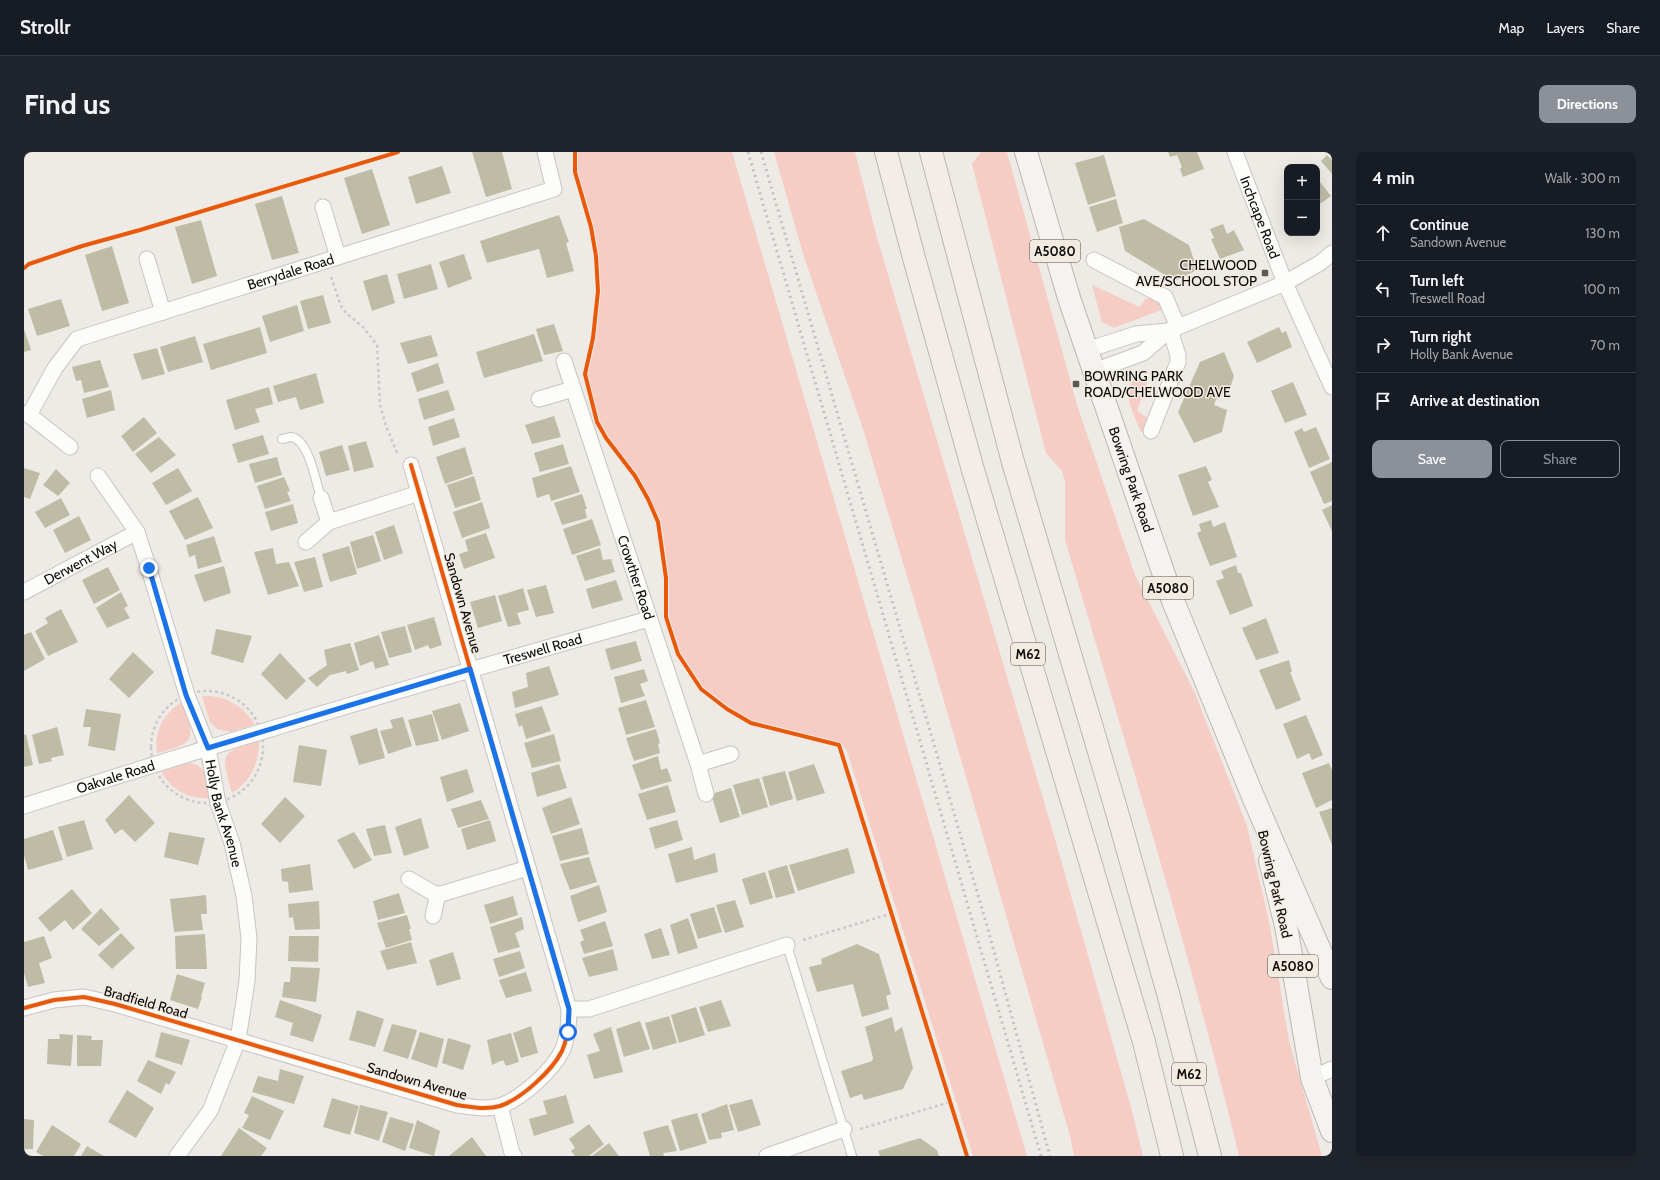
<!DOCTYPE html>
<html lang="en">
<head>
<meta charset="utf-8">
<style>
	body { margin:0; font-family:Cabin,sans-serif; background:#20242c; color:#f1f3f6 }
	.controls { position:absolute; right:12px; top:12px; display:grid; overflow:hidden; border-radius:8px; box-shadow:0 4px 16px #0002 }
	.controls button { width:36px; height:36px; display:grid; place-items:center; padding:0; border:0; border-bottom:1px solid #363941; background:#171b24; color:#f1f3f6; font:20px sans-serif }
	.stop { position:absolute; width:12px; height:12px; margin:-9px; border:3px solid #1a73e8; border-radius:50%; background:#fff }
	.stop.end { background:#1a73e8; border-color:#fff; box-shadow:0 1px 4px #0008 }
	.list { margin:0; padding:0; list-style:none }
	h2 { display:flex; justify-content:space-between; align-items:center; height:52px; margin:0; padding:0 16px; font-size:17px }
	h2 small { font-size:13px; font-weight:400; color:#9ea1a6 }
	.list li { display:grid; grid-template-columns:26px 1fr auto; gap:12px; align-items:center; box-sizing:border-box; height:56px; padding:0 16px; border-top:1px solid #363941 }
	.list b { display:block; font-size:15px; white-space:nowrap }
	.list p { margin:0; font-size:13px; white-space:nowrap; color:#9ea1a6 }
	.list em { font-size:13px; font-style:normal; color:#9ea1a6 }
	.actions { display:flex; gap:8px; padding:12px 16px }
	.actions a { flex:1; padding:9px 0; border:1px solid #8c9099; border-radius:8px; text-align:center; font-size:14px; color:#8c9099 }
	.actions .main { background:#8c9099; color:#fff }
	.icon { flex:none; width:22px; height:22px; fill:none; stroke:currentColor; stroke-width:2; stroke-linecap:round; stroke-linejoin:round }
	.map { position:relative; flex:none; width:1308px; height:1004px; overflow:hidden; border-radius:8px }
	header { display:flex; align-items:center; gap:24px; box-sizing:border-box; height:56px; padding:0 20px; background:#171b24; border-bottom:1px solid #363941 }
	header strong { font-size:19px }
	nav { display:flex; gap:22px; margin-inline-start:auto; font-size:14px }
	.intro { display:flex; align-items:center; justify-content:space-between; box-sizing:border-box; height:96px; padding:0 24px }
	h1 { margin:0; font-size:28px }
	.button { padding:10px 18px; border-radius:8px; background:#8c9099; color:#fff; font-size:14px; font-weight:700 }
	main { display:flex; gap:24px; padding:0 24px }
	aside { flex:1; background:#171b24; border-radius:8px; box-shadow:0 4px 16px #0002 }
	.map>svg:first-child { display:block }
	.green { fill:#f6cdc4 }
	.building { fill:#bfbca6 }
	.lines { fill:none; stroke-linecap:round; stroke-linejoin:round }
	.lane-casing { stroke:#c8c5c1; stroke-width:10 }
	.street-casing { stroke:#c8c5c1; stroke-width:17 }
	.primary-casing { stroke:#beb6b1; stroke-width:24 }
	.highway-casing { stroke:#beb6b1; stroke-width:24 }
	.path { stroke:#cbcac8; stroke-width:2.5; stroke-dasharray:3 3; stroke-linecap:butt }
	.lane { stroke:#fcfcfb; stroke-width:8 }
	.street { stroke:#fcfcfb; stroke-width:15 }
	.primary { stroke:#f6f2f0; stroke-width:22 }
	.highway { stroke:#f2ede9; stroke-width:22 }
	.rail { stroke:#c1c0bf; stroke-width:3; stroke-dasharray:2 4; stroke-linecap:butt }
	.cycleway-casing { stroke:#f1ebe2; stroke-width:6 }
	.cycleway { stroke:#e8590c; stroke-width:4 }
	.route { stroke:#1a73e8; stroke-width:5 }
	.poi-dot { fill:#5c5956; stroke:#f1ebe2; stroke-width:1.5 }
	.labels { text-anchor:middle; stroke-width:3; stroke-linejoin:round; paint-order:stroke }
	.shield { fill:#f1ebe2; stroke:#514e49; stroke-width:1 }
	.shield-label { font-size:13px; font-weight:bold; fill:#0d0b08 }
	.street-label { font-size:14px; fill:#0d0b08; stroke:#f1ebe2 }
	.poi-label { font-size:14px; fill:#0d0b08; stroke:#f1ebe2; text-anchor:end }
</style>
</head>
<body>
<header>
<strong>Strollr</strong>
<nav><a>Map</a><a>Layers</a><a>Share</a></nav>
</header>
<div class="intro"><h1>Find us</h1><a class="button">Directions</a></div>
<main>
<div class="map">
<svg width="1308" height="1004" viewBox="0 0 1308 1004">
	<rect width="100%" height="100%" fill="#eeeae6"/>
	<path class="green" d="M551,0h157l295,1004h-54l-126,-405 -5,-7 -3,1 -88,-22 -24,-14 -26,-20 -23,-35 -12,-37v-39l-8,-56 -10,-23 -20,-35 -11,-10 -20,-32 -11,-47 7,-37 5,-47 -2,-35 -5,-29 -16,-55z
		M750,0h81l21,82 179,605 77,272 11,45h-69l-4,-20 -135,-466 -71,-238 -60,-175z
		M957,0h26l71,256 57,167 60,118 52,133 22,95 20,120 33,115h-83c-50,-207 -113,-411 -174,-616v-59l-3,-10 -16,-18 -74,-289z
		M1068,133l48,22 5,-8 7,-2 7,5 2,8 -47,18 -12,-6z
		M1125,225l-12,34 11,7 -5,14h-2c-7,-18 -18,-33 -8,-52z
		M178,544c23,-1 40,9 53,28l-24,8 -14,-3 -7,-7z
		M158,550c13,38 15,40 -25,51 -3,-22 6,-39 25,-51z
		M235,589c0,22 -8,41 -27,52 -11,-40 -13,-40 27,-52z
		M163,611c20,0 21,19 25,35 -23,2 -39,-7 -51,-26z"/>
	<path class="building" d="M448,0h30l10,37 -26,8z
		M1144,0h29l7,17 -21,8 -3,-8 2,-2 -5,-12 -7,2z
		M1080,3l12,41 -28,9 -13,-42z
		M1303,3l5,5v14l-11,-13z
		M418,14l9,27 -35,11 -8,-27z
		M348,17l18,56 -28,9 -18,-56z
		M1293,26l14,18 -14,10z
		M258,44l17,57 -27,7 -17,-56z
		M1092,47l7,24 -26,9 -8,-25z
		M535,63l10,27 -3,1 8,28 -27,7 -8,-29 -52,14 -7,-22z
		M1120,67l45,26 8,25 -22,11 -50,-30 -6,-24z
		M177,68l16,56 -25,8 -17,-57z
		M1199,72l4,10 7,-4 10,20 -24,9 -9,-20 3,-1 -4,-9z
		M88,94l17,57 -27,8 -17,-56z
		M440,102l8,25 -24,9 -9,-26z
		M407,112l7,25 -34,10 -7,-25z
		M363,122l8,29 -23,8 -9,-30z
		M299,143l8,28 -23,6 -8,-28z
		M37,147l9,27 -33,10 -9,-27z
		M273,153l7,26 -34,11 -8,-26z
		M530,172l9,27 -19,4 -8,-26z
		M236,175l7,26 -56,17 -8,-26z
		M1255,175l3,6 4,-2 6,16 -35,16 -10,-21z
		M0,177l7,21 -7,2z
		M510,182l9,27 -59,17 -8,-26z
		M407,183l7,21 -30,8 -8,-21z
		M171,184l8,26 -35,10 -8,-25z
		M133,196l8,26 -23,6 -9,-26z
		M1200,200l10,24 -7,21 -8,-5 -5,13 13,5 -5,22 -28,11 -16,-31 22,-50z
		M76,208l9,27 -25,6 -3,-13 -5,1 -4,-14z
		M414,211l6,20 -27,9 -6,-19z
		M292,221l8,30 -24,7 -4,-13 -18,5 -5,-16z
		M1269,230l14,33 -22,8 -14,-32z
		M245,235l4,17 -18,5 5,13 -25,8 -9,-30z
		M87,238l4,20 -28,8 -5,-19z
		M424,238l7,20 -31,10 -6,-21z
		M530,264l7,21 -29,7 -7,-19z
		M120,265l13,16 -24,19 -12,-16z
		M430,266l6,19 -27,9 -5,-19z
		M1292,275l14,32 -21,9 -15,-36 8,-4 2,4z
		M239,283l6,19 -31,9 -6,-19z
		M135,285l17,18 -25,18 -16,-19z
		M342,289l8,26 -20,5 -6,-26z
		M539,292l6,20 -29,8 -6,-19z
		M318,293l8,25 -24,6 -7,-24z
		M441,295l8,27 -28,10 -9,-27z
		M253,305l5,18 -27,8 -6,-19z
		M1308,310v39l-8,3 -14,-32z
		M547,314l9,26 -29,9 -2,-7 -12,4 -5,-20z
		M1182,314l6,14 -4,2 11,25 -26,9 -15,-41z
		M0,316l16,5 -10,26 -6,-2z
		M154,316l14,23 -26,14 -14,-22z
		M32,317l14,14 -12,13 -15,-11z
		M450,324l7,24 -26,8 -8,-23z
		M260,325l6,14 -3,1 4,9 -26,8 -8,-23z
		M558,342l5,15h-2l2,9 -25,7 -8,-22z
		M174,345l15,31 -28,12 -16,-29z
		M37,346l9,17 -25,13 -10,-16z
		M458,350l8,26 -28,10 -9,-26z
		M269,352l5,19 -27,8 -6,-19z
		M1308,353v26l-10,-21z
		M55,364l12,24 -26,13 -12,-23z
		M568,367l9,26 -29,10 -9,-26z
		M1187,368l2,7 12,-5 12,35 -27,9 -13,-33 4,-2 -2,-7z
		M370,373l9,28 -19,7 -9,-28z
		M462,381l9,25 -31,11 -5,-15 9,-3 -3,-11z
		M349,383l8,26 -24,8 -7,-27z
		M190,384l8,26 -24,7 -3,-14 -6,2 -3,-12z
		M325,394l8,28 -27,8 -8,-28z
		M249,396l3,16 13,-2 10,24 -31,9 -14,-43z
		M576,396l3,12 8,-1 4,13 -30,9 -9,-25z
		M291,405l8,30 -19,5 -10,-30z
		M1212,413l2,8h3l12,33 -23,9 -14,-34 8,-3 -3,-7z
		M200,414l7,27 -27,9 -10,-27z
		M84,415l12,23 -26,14 -12,-24z
		M592,428l7,20 -31,9 -6,-20z
		M522,433l8,28 -18,4 -9,-27z
		M499,436l6,22 -12,3 4,11 -13,3 -10,-31z
		M97,440l7,14 -4,2 6,10 -23,10 -11,-20z
		M471,443l7,26 -24,7 -8,-26z
		M37,457l17,33 -30,14 -13,-25 13,-8 -3,-5z
		M410,465l8,28 -12,4 -2,-4 -13,5 -8,-25z
		M1242,466l13,35 -23,7 -14,-32z
		M381,474l7,26 -23,6 -8,-26z
		M192,477l36,7 -9,27 -32,-9z
		M7,480l14,27 -21,12v-36z
		M355,483l10,30 -14,4 -2,-8 -13,5 -6,-23z
		M612,489l6,20 -31,9 -6,-21z
		M326,491l9,27 -12,4 -1,-3 -16,4 -13,12 -9,-9 19,-13 -3,-15z
		M109,500l21,20 -25,26 -20,-19z
		M256,501l26,28 -20,19 -25,-26z
		M1265,508l3,12h-2l11,28 -25,10 -17,-40z
		M525,514l10,29 -44,13 -3,-16 16,-5 -2,-14z
		M620,517l4,12 -8,3 5,12 -24,7 -7,-26z
		M622,548l9,27 -29,8 -8,-27z
		M436,551l9,28 -27,9 -10,-29z
		M518,554l9,25 -25,8 -4,-14 -3,2 -4,-13z
		M62,557l35,5 -6,37 -27,-5 3,-19h-8z
		M408,562l7,27 -23,5 -8,-26z
		M1282,563l17,40 -11,5 -3,-7 -12,6 -14,-35z
		M379,565l9,29 -24,8 -8,-23 13,-3 -3,-8z
		M33,575l7,28 -13,3 1,3 -13,3 -7,-29z
		M353,576l8,30 -26,7 -9,-29z
		M632,577l4,14 -2,1 2,9 -26,8 -8,-23z
		M2,582l7,31 -9,2v-32z
		M530,582l7,27 -29,7 -8,-25z
		M275,593l28,5 -6,36 -28,-4z
		M634,604l3,14 6,-2 5,13 -31,9 -9,-25z
		M1305,611l3,7v30l-16,8 -14,-35z
		M535,612l8,24 -30,9 -6,-24z
		M790,612l11,29 -28,8 -9,-29z
		M443,617l7,23 -27,10 -7,-25z
		M761,619l8,28 -23,7 -8,-29z
		M735,626l9,29 -26,8 -9,-30z
		M644,633l8,27 -29,8 -9,-26z
		M707,636l9,29 -20,6 -9,-29z
		M105,643l26,28 -20,19 -13,-13 -7,5 -10,-14z
		M261,645l20,19 -25,27 -19,-19z
		M547,645l9,27 -29,10 -9,-26z
		M457,648l8,19 -31,9 -7,-19z
		M1308,656v37l-13,-33z
		M397,666l8,30 -25,8 -9,-29z
		M60,668l9,29 -26,8 -9,-30z
		M466,668l6,21 -29,9 -6,-21z
		M653,668l6,20 -28,9 -6,-21z
		M361,673l7,28 -18,3 -8,-27z
		M558,676l7,26 -29,7 -8,-25z
		M29,678l10,30 -35,10 -4,-15v-16z
		M145,680l36,6 -7,27 -34,-8z
		M330,680l18,28 -18,9 -17,-29z
		M668,695l2,13 21,-7 3,19 -42,11 -8,-29z
		M824,696l7,25 -57,18 -9,-26z
		M565,705l8,25 -27,8 -10,-26z
		M286,712l3,26 -24,3 -1,-11 -6,-1 -1,-12z
		M763,713l8,28 -19,5 -8,-27z
		M741,720l8,26 -23,7 -8,-26z
		M575,733l8,27 -29,10 -8,-26z
		M48,737l20,24 -19,17 -8,-10 -15,12 -12,-14z
		M375,741l6,20 -27,7 -5,-19z
		M182,743l1,19h-6l2,16 -29,2 -4,-33z
		M489,744l5,19 -28,9 -6,-19z
		M711,748l9,27 -19,6 -9,-28z
		M295,749l1,28 -25,1 -2,-13 -4,1 -1,-14z
		M690,755l8,25 -24,7 -8,-25z
		M77,756l19,21 -21,17 -18,-17z
		M383,763l4,14h-2l3,11 -26,8 -9,-25z
		M498,765l2,12 -9,4 5,14 -22,6 -8,-26z
		M664,766l10,30 -20,6 -8,-29z
		M581,769l8,25 -29,8 -4,-12 4,-2 -4,-10z
		M637,776l9,27 -18,4 -8,-25z
		M97,781l14,15 -23,21 -14,-14z
		M181,782l2,35h-31l-1,-33z
		M20,784l8,22 -13,5 6,20 -17,4 -4,-14v-31z
		M265,784h30l-1,26 -30,-1z
		M387,790l6,21 -30,7 -7,-19z
		M833,792l22,10 12,40 -5,2 3,13 -27,8 -9,-33 -36,8 -8,-25 13,-3 -1,-5z
		M589,797l5,21 -29,7 -7,-19z
		M496,799l5,17 -26,9 -6,-18z
		M429,800l8,27 -24,7 -8,-26z
		M267,815l29,1 -4,34 -34,-5 2,-15h6z
		M502,820l6,19 -26,7 -7,-18z
		M153,822l28,9 -4,14h1l-4,12 -28,-9z
		M256,848l42,15 -9,27 -23,-7 3,-12 -18,-6z
		M697,848l10,26 -23,6 -9,-25z
		M672,855l9,28 -26,8 -8,-28z
		M333,858l27,9 -9,28 -26,-7z
		M645,864l8,27 -24,7 -8,-27z
		M868,865l3,15 7,-5 11,41 -10,21 -39,11 -2,-6 -12,4 -9,-27 31,-10 1,-3 -8,-31z
		M616,869l10,28 -26,8 -8,-28z
		M368,872l25,6 -9,29 -25,-8z
		M507,874l7,27 -17,5 -8,-25z
		M587,875l12,45 -29,7 -7,-24 13,-4 -7,-17z
		M137,880l29,8 -8,25 -27,-8z
		M396,880l24,7 -7,29 -26,-9z
		M487,881l8,29 -13,4 -3,-6 -11,5 -5,-25z
		M35,882l14,1 -2,31 -24,-2 1,-25h12z
		M53,883l15,1 -1,4h12l-2,26h-24z
		M424,886l23,7 -8,25 -21,-7z
		M124,908l28,12 -7,13 -3,-2 -5,11 -24,-13z
		M256,917l24,7 -10,28 -42,-12 6,-16 20,5z
		M103,938l27,18 -18,30 -28,-16z
		M542,943l8,28 -40,13 -5,-17 18,-5 -4,-13z
		M228,944l32,15 -14,29 -28,-12 7,-13 -5,-2z
		M308,946l27,8 -9,29 -27,-8z
		M728,947l9,26 -23,7 -9,-27z
		M703,952l7,26 -13,3 1,5 -13,2 -8,-26z
		M336,953l28,7 -9,29 -25,-8z
		M673,961l10,30 -27,8 -9,-31z
		M366,965l24,7 -9,27 -23,-9z
		M0,967l10,1 -1,29h-9z
		M393,968l23,11 -6,25 -25,-8z
		M565,972l15,20 -15,12h-14l-4,-5 4,-3 -6,-9z
		M28,973l29,19 -7,12h-31l-7,-4z
		M644,973l9,26 -14,2 1,3h-14l-7,-24z
		M215,976l28,20 -6,8h-40z
		M448,985l14,19h-37z
		M896,986l17,12 2,6h-59l-2,-5z
		M585,991l10,13h-27z
		M63,994l17,10h-23z"/>
	<g class="lines">
		<defs>
			<path id="lane" d="M258,287c3,0 6,-2 9,-2 18,2 25,46 30,61
				M763,793l65,211"/>
			<g id="street">
				<path id="s1" d="M1211,0l50,131 47,104"/>
				<path d="M299,55l15,50"/>
				<path d="M123,107l16,53"/>
				<path d="M1070,108l71,37 13,30"/>
				<path d="M1063,198l49,-16 32,-3 117,-48 35,-20 12,-10"/>
				<path id="s2" d="M540,209l134,403 8,30"/>
				<path d="M1070,219l49,-18 25,-22"/>
				<path d="M515,247l34,-10"/>
				<path d="M0,262l5,1 41,32"/>
				<path id="s3" d="M5,263l26,-47 22,-29 477,-150 -9,-37"/>
				<path d="M1127,279l27,-69v-7l-8,-25"/>
				<path id="s4" d="M74,324l39,56 12,37 38,126 21,53 10,55 14,40 12,53 5,42 -2,43 -9,59 -28,71 -33,45"/>
				<path d="M297,346l8,24"/>
				<path d="M282,390l23,-20 90,-29"/>
				<path id="s5" d="M0,440l113,-60"/>
				<path d="M674,612l33,-10"/>
				<path id="s6" d="M0,654c207,-67 415,-128 625,-187"/>
				<path d="M385,727l26,15h6l87,-26"/>
				<path d="M409,764l5,-22"/>
				<path d="M0,856l30,-8 30,-3 31,7 342,101c14,2 29,5 43,1 21,-7 52,-35 62,-55 6,-13 7,-27 7,-42l-158,-544"/>
				<path d="M545,857h20l198,-64"/>
				<path d="M1288,926l20,-9"/>
				<path d="M476,954l12,47 2,3"/>
				<path d="M743,1004l77,-27"/>
			</g>
			<g id="primary">
				<path id="s7" d="M1002,0l43,146 104,303 81,198 78,179"/>
				<path d="M1246,709l16,65 26,152 20,53"/>
			</g>
			<path id="highway" d="M862,0l28,106 59,212 171,572 28,114
				M907,0l82,310 104,350 51,181 42,163"/>
		</defs>
		<use href="#lane" class="lane-casing"/>
		<use href="#street" class="street-casing"/>
		<use href="#primary" class="primary-casing"/>
		<use href="#highway" class="highway-casing"/>
		<path class="path" d="M307,125l10,29 5,7 17,14 14,18 3,60 6,21 12,29
			M127 595a56 56 0 1 1 112 0a56 56 0 1 1-112 0Z
			M779,788l87,-26
			M836,977l90,-27"/>
		<use href="#lane" class="lane"/>
		<use href="#street" class="street"/>
		<use href="#primary" class="primary"/>
		<use href="#highway" class="highway"/>
		<path class="rail" d="M724,0l293,1004
			M737,0l226,774 63,230"/>
		<defs>
			<path id="cycleway" d="M551,0v20l16,55 5,29 2,35 -5,47 -8,36 12,48 9,16 29,38 13,23 10,23 8,56v39l12,37 23,35 26,20 24,14 88,22 128,411
				M0,116l5,-4 53,-18 58,-16 258,-78
				M0,856l30,-8 30,-3 31,7 342,101c14,2 29,5 43,1 21,-7 52,-35 62,-55 6,-13 7,-27 7,-42l-158,-544"/>
		</defs>
		<use href="#cycleway" class="cycleway-casing"/>
		<use href="#cycleway" class="cycleway"/>
	</g>
	<g class="lines">
		<path class="route" d="M125,416l37,127 22,53 262,-79 99,340 -1,23"/>
	</g>
	<g class="poi-dot">
		<rect x="1237" y="117" width="8" height="8" rx="2"/>
		<rect x="1048" y="228" width="8" height="8" rx="2"/>
	</g>
	<g class="labels">
		<g class="shield">
			<rect x="1006" y="88" width="50" height="22" rx="3"/>
			<rect x="1119" y="425" width="50" height="22" rx="3"/>
			<rect x="987" y="491" width="34" height="22" rx="3"/>
			<rect x="1244" y="803" width="50" height="22" rx="3"/>
			<rect x="1148" y="911" width="34" height="22" rx="3"/>
		</g>
		<g class="shield-label">
			<text x="1031" y="104">A5080</text>
			<text x="1144" y="441">A5080</text>
			<text x="1004" y="507">M62</text>
			<text x="1269" y="819">A5080</text>
			<text x="1165" y="927">M62</text>
		</g>
		<g class="street-label">
			<text dy="5" stroke="none"><textPath href="#s1" startOffset="70">Inchcape Road</textPath></text>
			<text dy="5" stroke="none"><textPath href="#s3" startOffset="314">Berrydale Road</textPath></text>
			<text dy="5" stroke="none"><textPath href="#s7" startOffset="344">Bowring Park Road</textPath></text>
			<text dy="5" stroke="none"><textPath href="#s5" startOffset="64">Derwent Way</textPath></text>
			<text dy="5" stroke="none"><textPath href="#s2" startOffset="228">Crowther Road</textPath></text>
			<text transform="translate(439 451) rotate(74)" y="5">Sandown Avenue</text>
			<text dy="5" stroke="none"><textPath href="#s6" startOffset="542">Treswell Road</textPath></text>
			<text dy="5" stroke="none"><textPath href="#s6" startOffset="96">Oakvale Road</textPath></text>
			<text dy="5" stroke="none"><textPath href="#s4" startOffset="363">Holly Bank Avenue</textPath></text>
			<text transform="translate(1251 732) rotate(77)" y="5">Bowring Park Road</text>
			<text transform="translate(122 850) rotate(16)" y="5">Bradfield Road</text>
			<text transform="translate(393 929) rotate(16)" y="5">Sandown Avenue</text>
		</g>
		<g class="poi-label">
			<text x="1233" y="118">CHELWOOD<tspan x="1233" dy="16">AVE/SCHOOL STOP</tspan></text>
			<text x="1060" y="229" text-anchor="start">BOWRING PARK<tspan x="1060" dy="16">ROAD/CHELWOOD AVE</tspan></text>
		</g>
	</g>
</svg>
<div class="controls">
<button>+</button>
<button>−</button>
</div>
<div class="stop" style="left:544px;top:880px"></div>
<div class="stop end" style="left:125px;top:416px"></div>
</div>
<aside>
<h2>4 min<small>Walk · 300 m</small></h2>
<ul class="list">
<li><svg class="icon" aria-label="ahead" viewBox="0 0 24 24"><path d="M12 20V5M6 11l6-6 6 6"/></svg><div><b>Continue</b><p>Sandown Avenue</p></div><em>130 m</em></li>
<li><svg class="icon" aria-label="left" viewBox="0 0 24 24"><path d="M17 20v-9H6M10 6l-5 5 5 5"/></svg><div><b>Turn left</b><p>Treswell Road</p></div><em>100 m</em></li>
<li><svg class="icon" aria-label="right" viewBox="0 0 24 24"><path d="M7 20v-9h11M14 6l5 5-5 5"/></svg><div><b>Turn right</b><p>Holly Bank Avenue</p></div><em>70 m</em></li>
<li><svg class="icon" aria-label="arrive" viewBox="0 0 24 24"><path d="M6 21V4h12l-3 4 3 4H6"/></svg><div><b>Arrive at destination</b></div></li>
</ul>
<div class="actions"><a class="main">Save</a><a>Share</a></div>
</aside>
</main>
</body>
</html>
